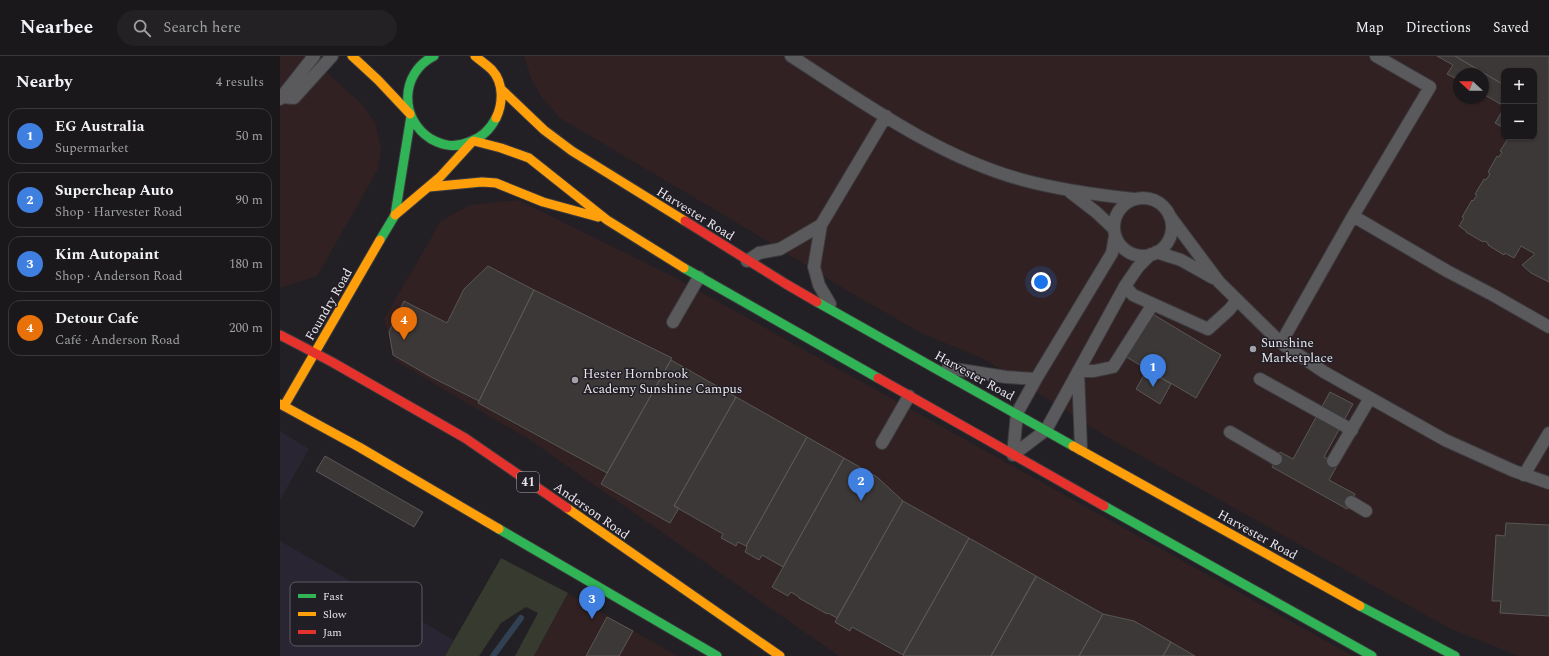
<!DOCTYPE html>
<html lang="en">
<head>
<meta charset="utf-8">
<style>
	body { margin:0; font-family:Spectral,serif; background:#232124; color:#f1f3f6 }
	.controls { position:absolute; right:12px; top:12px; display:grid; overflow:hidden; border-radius:8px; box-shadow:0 1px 3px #0004 }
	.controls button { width:36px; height:36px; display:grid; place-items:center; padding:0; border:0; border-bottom:1px solid #38373a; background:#1a181b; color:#f1f3f6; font:20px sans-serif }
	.compass { position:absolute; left:1173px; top:12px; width:36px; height:36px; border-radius:50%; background:#1a181b; box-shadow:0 1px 3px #0004; rotate:292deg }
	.you { position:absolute; left:761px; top:226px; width:14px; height:14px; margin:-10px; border:3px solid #fff; border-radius:50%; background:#1a73e8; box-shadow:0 0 0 6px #1a73e833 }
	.badge { display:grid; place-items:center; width:26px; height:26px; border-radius:50%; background:#d93025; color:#fff; font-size:13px; font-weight:700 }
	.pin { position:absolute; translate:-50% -33px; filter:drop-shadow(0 1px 2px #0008) }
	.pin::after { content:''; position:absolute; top:21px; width:14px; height:12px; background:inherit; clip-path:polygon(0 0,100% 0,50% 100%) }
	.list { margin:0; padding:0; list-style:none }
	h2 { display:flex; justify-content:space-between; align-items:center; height:52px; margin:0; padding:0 16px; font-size:17px }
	h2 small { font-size:13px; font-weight:400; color:#9fa0a3 }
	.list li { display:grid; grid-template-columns:26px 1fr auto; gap:12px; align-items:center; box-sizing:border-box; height:56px; margin:0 8px 8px; padding:0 8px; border:1px solid #38373a; border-radius:12px }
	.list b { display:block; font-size:15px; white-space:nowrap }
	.list p { margin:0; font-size:13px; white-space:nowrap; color:#9fa0a3 }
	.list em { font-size:13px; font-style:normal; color:#9fa0a3 }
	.icon { flex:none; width:22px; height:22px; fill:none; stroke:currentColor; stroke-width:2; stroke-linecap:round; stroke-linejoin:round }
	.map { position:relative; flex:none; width:1269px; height:600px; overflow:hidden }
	header { display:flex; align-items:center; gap:24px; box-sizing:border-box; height:56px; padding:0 20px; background:#1a181b; border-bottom:1px solid #38373a }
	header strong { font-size:19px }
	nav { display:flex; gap:22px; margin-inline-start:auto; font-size:14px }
	.search { width:280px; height:36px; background:#232124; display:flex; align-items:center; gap:10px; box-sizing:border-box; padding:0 14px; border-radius:22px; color:#9fa0a3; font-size:15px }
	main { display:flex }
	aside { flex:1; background:#1a181b }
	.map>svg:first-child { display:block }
	.commercial { fill:#322122; fill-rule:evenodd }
	.built { fill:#2a2532 }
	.green { fill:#373a2e }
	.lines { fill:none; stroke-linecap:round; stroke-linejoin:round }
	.stream { stroke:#314052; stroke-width:6 }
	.building { fill:#3c3837; stroke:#595757 }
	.lane-casing { stroke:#3b3a3e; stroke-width:14 }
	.fast-casing { stroke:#3b3a3e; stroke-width:11 }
	.slow-casing { stroke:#3b3a3e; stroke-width:11 }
	.jam-casing { stroke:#3b3a3e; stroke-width:11 }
	.lane { stroke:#5a595c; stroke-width:12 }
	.fast { stroke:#30b455; stroke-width:9 }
	.slow { stroke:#ff9f0a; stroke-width:9 }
	.jam { stroke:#e5322d; stroke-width:9 }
	.poi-dot { fill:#a3a1a7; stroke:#211e26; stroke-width:1.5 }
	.labels { text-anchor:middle; stroke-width:3; stroke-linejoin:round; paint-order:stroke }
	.shield { fill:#211e26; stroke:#adabb1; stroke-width:1 }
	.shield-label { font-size:12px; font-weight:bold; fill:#e9e7ed }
	.street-label { font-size:13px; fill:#e9e7ed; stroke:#211e26 }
	.poi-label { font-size:13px; fill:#e9e7ed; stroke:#211e26; text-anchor:start }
	.key { fill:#211e26; stroke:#5d5a62; stroke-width:1 }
	.key-label { font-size:11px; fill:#e9e7ed }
</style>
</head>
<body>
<header>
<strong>Nearbee</strong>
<div class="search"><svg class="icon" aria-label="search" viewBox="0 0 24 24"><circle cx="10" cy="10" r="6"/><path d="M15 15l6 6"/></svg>Search here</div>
<nav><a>Map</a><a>Directions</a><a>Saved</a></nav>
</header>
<main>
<aside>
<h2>Nearby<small>4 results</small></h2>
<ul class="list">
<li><span class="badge" style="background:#3f7fe0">1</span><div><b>EG Australia</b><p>Supermarket</p></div><em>50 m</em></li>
<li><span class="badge" style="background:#3f7fe0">2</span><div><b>Supercheap Auto</b><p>Shop · Harvester Road</p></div><em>90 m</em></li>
<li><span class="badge" style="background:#3f7fe0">3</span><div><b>Kim Autopaint</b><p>Shop · Anderson Road</p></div><em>180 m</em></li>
<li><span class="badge" style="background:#e8710a">4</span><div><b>Detour Cafe</b><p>Café · Anderson Road</p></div><em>200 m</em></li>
</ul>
</aside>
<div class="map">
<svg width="1269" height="600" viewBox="0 0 1269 600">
	<rect width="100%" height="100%" fill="#222024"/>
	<path class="commercial" d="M0,0h34l13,17 35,31 13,19 6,25 -3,21 -61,107 -37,12z
		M244,0h1025v600h-30l-70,-28 -340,-190 -125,-79 -63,-26 -78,-45 -94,-58 -189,-112 -9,-10 -11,-13 -9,-17zM1224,15h30v66h-30zM1179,18h24v24h-24z
		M238,144l154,76 681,380h-514l-309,-216 -134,-79 -12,-42 57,-98 29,-16z
		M288,537l109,63h-143z"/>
	<path class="built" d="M0,375l29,18 -29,51z
		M0,485l174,99 -9,16h-165z"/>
	<path class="green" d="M221,502l67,35 -34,63h-19l23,-43 -12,-6 -25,16 -22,33h-34z"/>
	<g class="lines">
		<path class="stream" d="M213,600l28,-38"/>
	</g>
	<path class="building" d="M1157,0h18l49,29v21l-21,-12v-20h-24v6l-12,-6 6,-9z
		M1175,0h94v226l-18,-9 -9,-8 13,-11 -14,-8 -7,12 -9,-5 -1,2 -16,-10v-2l-4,-2 -1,1 -17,-10v-1l-7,-5 5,-8 -2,-1 10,-17 1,1 4,-6 -2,-1 9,-15 2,1 4,-6 -2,-2 9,-16 2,1 3,-5 -2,-1 9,-14h25v-66h-30v14z
		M1224,52v20l-9,-5z
		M208,210l46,24 -55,111 -46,-23 -40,-23 -4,-23 15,-31 43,22 17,-34z
		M254,234l138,68 -65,115 -129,-70z
		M869,256l72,43 -25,43 -73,-43z
		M391,304l65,37 -62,109 5,2 -9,15 -69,-39z
		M867,314l24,14 -11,20 -24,-15z
		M1050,336l23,12 -29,53 14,7 -9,16 26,14 -8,15 -75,-42 8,-15 13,7z
		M456,341l71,40 -61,109 -8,-4 -2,4 -15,-8 2,-4 -49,-28z
		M527,381l37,21 -61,109 -21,-12 -3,5 -14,-8 2,-5 -1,-1z
		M45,400l98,56 -9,15 -98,-56z
		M564,402l33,19 26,24 -66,117 -9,-5 -1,1 -28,-16v-1l-8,-5 -3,4 -16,-9z
		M623,445l66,37 -66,117 -51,-28 -2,4 -15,-9z
		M1226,467l43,2v91l-49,-3 1,-12h-9l4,-66 9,1z
		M689,482l67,38 -1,3 -44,77h-87l-1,-1z
		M756,520l67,38 -24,42h-88z
		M823,558l31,7 37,21 -8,14h-84z
		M327,561l26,14 -14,25h-33z
		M891,586l24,14h-32z"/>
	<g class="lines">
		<defs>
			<path id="lane" d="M511,0c73,47 147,101 232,124 37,10 74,15 111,19
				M2,41l12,1 38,-42
				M0,43l34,-43
				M790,136l26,20 18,17
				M834 171a29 29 0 1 1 58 0a29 29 0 1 1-58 0Z
				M889,159l50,67 62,61 43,29 121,68 69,31 35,12
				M1073,160l94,55 46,24 56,32
				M876,196l25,8 32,18
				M467,205l12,-8 21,-4 41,-24
				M845,230l8,9 75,34 21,-19 8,-10
				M550,248l-11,-19 -5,-18 7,-42 65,-109
				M393,266l26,-45
				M1001,287l72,-127 77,-129 -54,-31
				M668,312l58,9 30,2
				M980,323l92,51
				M950,376l46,27
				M602,387l27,-47
				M801,393l-3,-78h16l19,-4 40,-63
				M733,399l33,-25 79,-144 13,-19 13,-13
				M733,399l4,-42 19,-34 76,-126 3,-17
				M1053,405l37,-63
				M1244,419l25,-42
				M1071,446l15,9"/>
			<path id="fast" d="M154,0c-34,17 -35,63 -3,83 13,7 24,9 38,3 12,-4 21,-12 27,-24
				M100,184l15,-25 16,-99
				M404,212l194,110
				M537,246l256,144
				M824,450l268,150
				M219,473l218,127
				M1080,550l95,50"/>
			<path id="slow" d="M72,0l26,24 32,34
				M195,0c6,5 12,9 17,14 12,13 11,34 4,48
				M221,33l43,41 28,21 113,70
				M194,85l27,7 28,10 78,62 77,48
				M149,131l53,-5 14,1 47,19 55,15
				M115,159l45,-38 32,-35
				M0,348l79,43 140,82
				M4,350l96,-166
				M793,390l287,160
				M287,452l213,148"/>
			<path id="jam" d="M405,165l101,63 31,18
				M0,279l52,27 133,76 102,70
				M598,322l226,128"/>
		</defs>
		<use href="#lane" class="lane-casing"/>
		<use href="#fast" class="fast-casing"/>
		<use href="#slow" class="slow-casing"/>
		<use href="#jam" class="jam-casing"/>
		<use href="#lane" class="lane"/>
		<use href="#fast" class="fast"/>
		<use href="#slow" class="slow"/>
		<use href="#jam" class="jam"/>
	</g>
	<g class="poi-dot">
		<circle cx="973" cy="293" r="4"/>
		<circle cx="295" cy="324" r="4"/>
	</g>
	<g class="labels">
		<rect class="shield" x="237" y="416" width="22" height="20" rx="3"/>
		<g class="shield-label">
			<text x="248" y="430">41</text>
		</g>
		<g class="street-label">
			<text transform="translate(416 157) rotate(32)" y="5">Harvester Road</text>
			<text transform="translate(48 248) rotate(-60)" y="5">Foundry Road</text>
			<text transform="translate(695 319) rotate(29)" y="5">Harvester Road</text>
			<text transform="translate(312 454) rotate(35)" y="5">Anderson Road</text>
			<text transform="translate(978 478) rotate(29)" y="5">Harvester Road</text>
		</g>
		<g class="poi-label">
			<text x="981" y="291">Sunshine<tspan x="981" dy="15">Marketplace</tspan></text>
			<text x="303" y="322">Hester Hornbrook<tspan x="303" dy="15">Academy Sunshine Campus</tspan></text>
		</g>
	</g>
	<rect x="10" y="526" width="132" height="64" rx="6" class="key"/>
	<rect x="18" y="538" width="18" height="4" fill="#30b455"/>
	<rect x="18" y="556" width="18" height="4" fill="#ff9f0a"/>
	<rect x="18" y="574" width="18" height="4" fill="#e5322d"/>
	<g class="key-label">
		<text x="43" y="544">Fast</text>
		<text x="43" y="562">Slow</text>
		<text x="43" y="580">Jam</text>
	</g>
</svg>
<div class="controls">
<button>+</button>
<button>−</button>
</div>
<svg class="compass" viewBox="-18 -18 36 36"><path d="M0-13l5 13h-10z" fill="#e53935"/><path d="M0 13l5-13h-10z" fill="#9fa0a3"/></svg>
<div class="you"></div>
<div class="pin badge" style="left:873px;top:331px;background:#3f7fe0">1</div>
<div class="pin badge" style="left:581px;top:445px;background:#3f7fe0">2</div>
<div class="pin badge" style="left:312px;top:563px;background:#3f7fe0">3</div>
<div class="pin badge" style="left:124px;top:284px;background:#e8710a">4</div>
</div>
</main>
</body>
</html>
